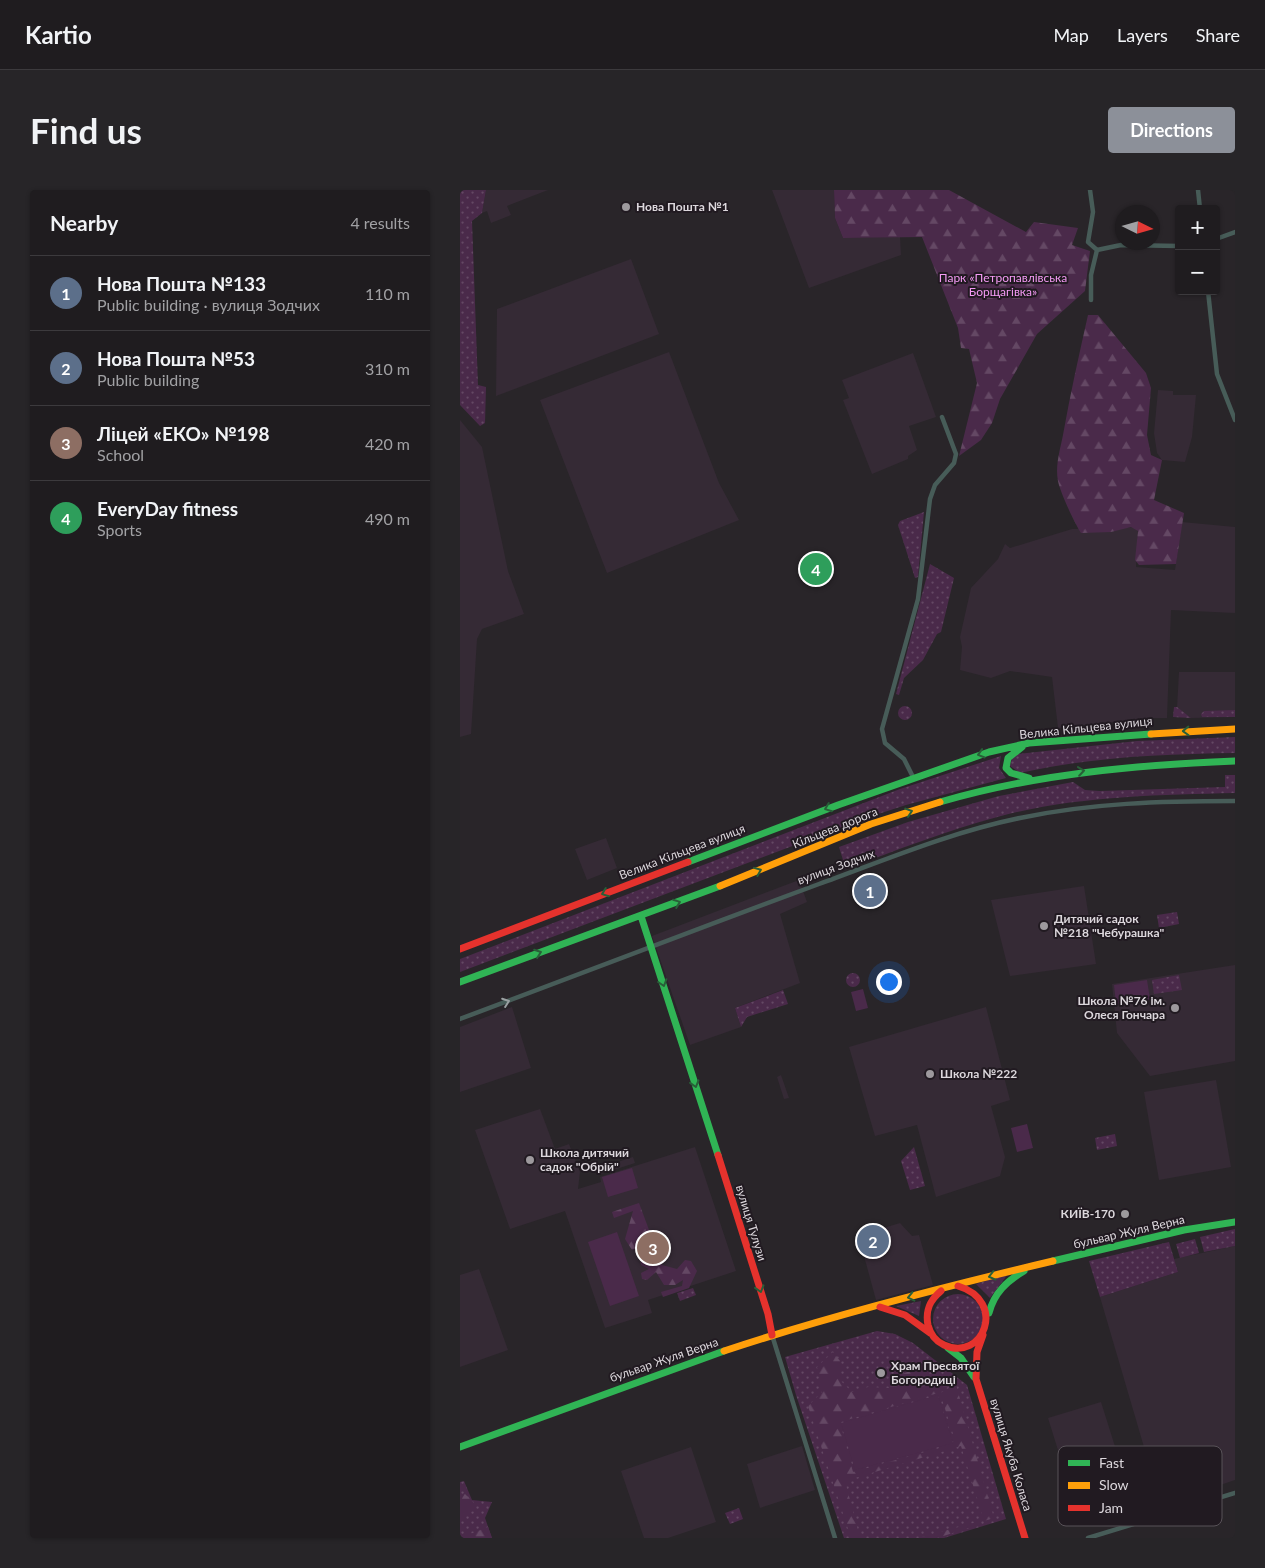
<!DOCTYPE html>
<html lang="en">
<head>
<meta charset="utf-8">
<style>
	body { margin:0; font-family:Lato,sans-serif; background:#272528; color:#f1f3f6 }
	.controls { position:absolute; right:15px; top:15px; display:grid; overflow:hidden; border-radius:5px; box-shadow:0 1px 4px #0004 }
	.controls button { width:45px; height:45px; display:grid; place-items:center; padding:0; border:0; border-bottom:1px solid #3c3a3d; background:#1f1c1f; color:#f1f3f6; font:25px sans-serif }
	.compass { position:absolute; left:655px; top:15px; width:45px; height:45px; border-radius:50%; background:#1f1c1f; box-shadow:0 1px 4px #0004; rotate:95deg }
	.you { position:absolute; left:428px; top:791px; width:18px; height:18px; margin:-12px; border:4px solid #fff; border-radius:50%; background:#1a73e8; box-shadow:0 0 0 8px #1a73e833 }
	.badge { display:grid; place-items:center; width:32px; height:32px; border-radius:50%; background:#8c9099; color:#fff; font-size:16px; font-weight:700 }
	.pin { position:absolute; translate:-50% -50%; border:2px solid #fff; box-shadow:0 1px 5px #0006 }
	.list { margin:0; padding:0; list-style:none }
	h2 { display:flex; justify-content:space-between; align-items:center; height:65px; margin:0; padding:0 20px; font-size:21px }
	h2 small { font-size:16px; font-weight:400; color:#a1a1a4 }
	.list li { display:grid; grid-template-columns:32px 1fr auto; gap:15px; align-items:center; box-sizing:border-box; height:75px; padding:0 20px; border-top:1px solid #3c3a3d }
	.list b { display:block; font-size:19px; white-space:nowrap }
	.list p { margin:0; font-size:16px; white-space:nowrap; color:#a1a1a4 }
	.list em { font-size:16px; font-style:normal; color:#a1a1a4 }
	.map { position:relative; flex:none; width:775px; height:1348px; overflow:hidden; border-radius:5px }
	header { display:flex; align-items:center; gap:30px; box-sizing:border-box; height:70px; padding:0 25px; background:#1f1c1f; border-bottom:1px solid #3c3a3d }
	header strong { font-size:24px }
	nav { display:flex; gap:28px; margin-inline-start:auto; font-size:18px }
	.intro { display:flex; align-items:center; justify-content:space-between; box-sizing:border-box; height:120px; padding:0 30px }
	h1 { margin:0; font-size:35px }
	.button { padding:12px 22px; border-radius:5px; background:#8c9099; color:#fff; font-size:18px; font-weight:700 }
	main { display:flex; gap:30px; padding:0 30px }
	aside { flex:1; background:#1f1c1f; border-radius:5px; box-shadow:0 1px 4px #0004 }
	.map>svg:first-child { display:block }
	.built { fill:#352a35 }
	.grass { fill:url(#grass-dots) }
	.forest { fill:url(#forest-firs) }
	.garden { fill:#4a2a4a }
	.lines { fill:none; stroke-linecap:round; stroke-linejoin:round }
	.street { stroke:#475c58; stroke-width:4.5 }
	.fast { stroke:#30b455; stroke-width:7 }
	.slow { stroke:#ff9f0a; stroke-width:7 }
	.jam { stroke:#e5322d; stroke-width:7 }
	.oneway { stroke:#285f38 }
	.oneway2 { stroke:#99a0a1 }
	.poi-dot { fill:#9d999d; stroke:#211a21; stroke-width:2 }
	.labels { text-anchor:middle; stroke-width:4; stroke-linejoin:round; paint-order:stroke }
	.poi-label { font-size:12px; font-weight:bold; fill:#dcd7dc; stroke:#211a21; text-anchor:start }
	.park-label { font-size:12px; fill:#f59bf5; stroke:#211a21 }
	.street-label { font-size:12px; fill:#dcd7dc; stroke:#211a21 }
	.key { fill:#211a21; stroke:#595359; stroke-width:1 }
	.key-label { font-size:14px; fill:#dcd7dc }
</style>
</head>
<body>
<header>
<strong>Kartio</strong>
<nav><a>Map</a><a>Layers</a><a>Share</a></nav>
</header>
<div class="intro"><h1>Find us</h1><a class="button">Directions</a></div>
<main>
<aside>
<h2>Nearby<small>4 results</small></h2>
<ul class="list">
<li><span class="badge" style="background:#5c6f8a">1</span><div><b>Нова Пошта №133</b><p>Public building · вулиця Зодчих</p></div><em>110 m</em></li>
<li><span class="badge" style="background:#5c6f8a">2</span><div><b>Нова Пошта №53</b><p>Public building</p></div><em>310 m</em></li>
<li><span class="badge" style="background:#8d6e63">3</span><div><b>Ліцей «ЕКО» №198</b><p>School</p></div><em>420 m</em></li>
<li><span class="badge" style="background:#2e9e5b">4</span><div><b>EveryDay fitness</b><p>Sports</p></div><em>490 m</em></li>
</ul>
</aside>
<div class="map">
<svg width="775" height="1348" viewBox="0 0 775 1348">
	<defs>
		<pattern id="grass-dots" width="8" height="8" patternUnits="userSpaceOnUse" patternTransform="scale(1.25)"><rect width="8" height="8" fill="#4a2a4a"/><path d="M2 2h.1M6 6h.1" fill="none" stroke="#644864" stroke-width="1.8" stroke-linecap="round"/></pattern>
		<pattern id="forest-firs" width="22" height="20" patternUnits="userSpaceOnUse" patternTransform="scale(1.25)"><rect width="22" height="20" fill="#4a2a4a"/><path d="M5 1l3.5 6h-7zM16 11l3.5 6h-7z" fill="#644864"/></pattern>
	</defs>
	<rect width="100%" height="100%" fill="#292529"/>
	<path class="built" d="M26,0h62l-41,16 4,9 -20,8 -4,-12 -5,2z
		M312,0h62l1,28 8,20 57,-1 1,18 -92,33z
		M171,69l28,75 -163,62 1,-87z
		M209,162l50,131 20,37 -132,53 -67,-173z
		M453,163l23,64 -27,9 8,24 -9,6v3l-36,15 -29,-74 6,-2 -7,-18z
		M698,200l15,1v4h23l-4,42 -7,25 -23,-2 -5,-7 -3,-20z
		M0,230l22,27 26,124 16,43 -42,15 -5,10 -6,95 -11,3z
		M722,332l53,5v86l-64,-3 -4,108h-17l-92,10 -6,-51 -42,-6 -19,7 -31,-8 2,-23 -2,-10 11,-49 27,-29 7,-15 5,4 62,-19 66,-2 -2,40 39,3z
		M719,482h56v45l-44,1 -14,-10z
		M146,648l11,30 -30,12 -12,-31z
		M339,690l8,22 -27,12 20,69 -65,25 6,19 -51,18 -38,-109z
		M624,696l12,78 -86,12 -19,-76z
		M775,775v96l-85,15 -33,-43 -5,-49z
		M52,817l19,61 -71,24v-65z
		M526,817l24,93 -19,6 14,51 -5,19 -64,21 -19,-72 -42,11 -26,-89z
		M321,885l8,23 -5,1 -7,-22z
		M756,890l15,87 -72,13 -15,-88z
		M80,919l15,40 14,-5 11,28 -2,17 23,-7 -1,-5 95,-30 41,124 -88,29 4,13 -47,15 -40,-117 -55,18 -35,-99z
		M173,967l2,6 -34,11 -2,-6z
		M440,1033l12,13 7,-1 14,50 -57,15 -15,-55 3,-11z
		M775,1056v234l-74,25 -61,-208 78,-25 -4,-13z
		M19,1079l29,81 -48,17v-92z
		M641,1212l23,73 -53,17 -23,-74z
		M342,1256l13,44 -55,18 -13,-44z
		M231,1257l25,75 -48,16h-24l-23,-67z"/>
	<path class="grass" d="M0,0h26l-4,23 -10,8 6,164 8,2 -1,36 -5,3 -20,-21z
		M464,322l-6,65 -3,1 -17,-53 2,-4z
		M470,374l24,14 -13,54 -4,2 -14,26 -19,18 -5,17 -3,-1z
		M438 523a7 7 0 1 1 14 0a7 7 0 1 1-14 0Z
		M714,517h3l14,11 -18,-1z
		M775,520v7h-33l-1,-3 3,-3z
		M775,547v16c-72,1 -144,4 -215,20l-10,-7 2,-8 6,-4 119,-13z
		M541,566l-2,12 7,10 -100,27 -37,12 -409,155v-13l440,-170z
		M765,585h10v18c-78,2 -158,3 -234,23 -53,14 -104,34 -155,53l-10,-5 7,-4 -4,-13 69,-25 91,-26 74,-14 12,8 15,1 125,-4z
		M717,722l2,12 -20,4 -2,-13z
		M386 790a7 7 0 1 1 14 0a7 7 0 1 1-14 0Z
		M719,785l3,15 -28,4 -2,-14z
		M323,800l5,14 -41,13 -6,10 -6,-19z
		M655,944l2,12 -20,4 -2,-12z
		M454,957l11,39 -15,4 -9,-29z
		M775,1039v17l-31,6 -4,-15z
		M735,1049l4,14 -19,5 -4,-14z
		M709,1052l9,30 -78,25 -11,-36z
		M548,1084l-18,24 -14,-14z
		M233,1098l3,7 -16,6 -3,-8z
		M473 1129a25 25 0 1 1 50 0a25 25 0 1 1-50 0Z
		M461,1111l-2,15 -23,-10z
		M417,1141l18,3 18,9 54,42 39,134 -62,19h-100l-48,-143 -11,-38z
		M4,1291l8,19 20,2 -7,16 7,20h-32v-56z
		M279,1318l4,11 -13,5 -5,-11z"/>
	<path class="forest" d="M374,0h115l77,42 8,-10 44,6 -6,17 18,6 -5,40 -48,43 -37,65 -8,24 -11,17 -22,16 18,-73 -8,-34 -8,-1 -3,-20 -36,-91 -79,1 -8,-20z
		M628,125h10l48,58 5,15 -4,47 4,20 11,5 -8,40 30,13 -8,51 -37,1 -4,-5 3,-29 -7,-4 -20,5 -30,1c-6,-9 -21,-41 -23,-52 -3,-15 2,-31 5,-46 7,-40 16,-80 25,-120z
		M179,1013l23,62 15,4 8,-9 6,1 6,10 -8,17 -26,9 -2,-5 21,-6 1,-6 -8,5h-11l-8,-13 -9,8 -5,-1 -1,-6 8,-4 -8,-4 -1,-13 11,-5 -1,-5 -18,8 -7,-11 8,-28 -19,7 -2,-6z
		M373,1162l7,9 -1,18 13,13 16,-5 21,1 11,-13 20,-8 33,17 -15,9 -98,29 13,50 97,-27 5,-5 -15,-47 16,-8 38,133 -10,3 -23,-75 -116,35 15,57h-9l-43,-132 14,-14 -5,-25z
		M5,1304l11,11 -3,6 -13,4v-20z
		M517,1332l4,2 -44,14h-19z
		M28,1337l4,11h-32z"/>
	<path class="garden" d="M687,790l3,19 -34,5 -2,-19z
		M403,799l5,19 -12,3 -5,-19z
		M567,934l6,24 -16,4 -6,-24z
		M172,978l6,20 -30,9 -6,-20z
		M157,1042l22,64 -29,10 -22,-64z
		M478,1205l15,48 -98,27 -14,-47z"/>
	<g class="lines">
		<path class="street" d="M630,0l3,22 -5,30 9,8 24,-5 58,1
			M738,0l2,19
			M756,49l19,-7
			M748,101l9,83 18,46
			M631,110v-25l6,-25
			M453,587l-9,-18 -19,-16 -3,-14 36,-130 12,-100 5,-14 19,-22 2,-9 -14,-37
			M0,829c120,-45 239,-91 359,-135 66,-24 132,-52 201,-66 70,-15 143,-17 215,-17
			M312,1145l63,203
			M628,1348l147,-45"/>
		<path class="fast" d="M562,557l-14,11 -2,10 5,5 18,5
			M480,612c96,-28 195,-37 295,-41
			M228,672l150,-57 151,-53 40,-9 122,-9
			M181,726l77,239
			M0,792l260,-96
			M593,1071l131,-31 51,-8
			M529,1123c5,-20 18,-32 35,-42
			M488,1158l13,10 13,19
			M0,1257l264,-96"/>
		<path class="slow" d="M691,544l84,-5
			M260,696l151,-62 69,-22
			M264,1161c108,-36 219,-64 329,-90"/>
		<path class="jam" d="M0,759l228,-87
			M258,965l50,159 4,21
			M481,1101c-11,9 -16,19 -13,34 2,8 7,16 16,20 39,18 64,-44 14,-59
			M420,1117l25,8 25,18
			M523,1145l-6,17 -1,27 49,159"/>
	</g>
	<defs><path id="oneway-chevron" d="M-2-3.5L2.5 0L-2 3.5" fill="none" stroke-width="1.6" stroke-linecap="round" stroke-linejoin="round" transform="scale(1.25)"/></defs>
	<g class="oneway">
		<use href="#oneway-chevron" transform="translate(726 541) rotate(178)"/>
		<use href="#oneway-chevron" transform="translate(521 564) rotate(163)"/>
		<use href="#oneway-chevron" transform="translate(621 581) rotate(-8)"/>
		<use href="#oneway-chevron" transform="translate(368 618) rotate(159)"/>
		<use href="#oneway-chevron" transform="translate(449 622) rotate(-18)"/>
		<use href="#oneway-chevron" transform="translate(298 681) rotate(-22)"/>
		<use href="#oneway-chevron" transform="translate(145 703) rotate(159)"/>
		<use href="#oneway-chevron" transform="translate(217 713) rotate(-21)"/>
		<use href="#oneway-chevron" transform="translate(78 763) rotate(-20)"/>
		<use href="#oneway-chevron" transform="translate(203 793) rotate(72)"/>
		<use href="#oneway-chevron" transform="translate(235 894) rotate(73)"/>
		<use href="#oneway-chevron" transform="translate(532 1086) rotate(166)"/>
		<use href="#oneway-chevron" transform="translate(300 1099) rotate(73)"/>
		<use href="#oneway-chevron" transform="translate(451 1107) rotate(167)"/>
	</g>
	<use class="oneway2" href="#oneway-chevron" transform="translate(46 812) rotate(-20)"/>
	<g class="poi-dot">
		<circle cx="166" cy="17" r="5"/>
		<circle cx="584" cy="736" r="5"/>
		<circle cx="715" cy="818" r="5"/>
		<circle cx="470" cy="884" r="5"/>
		<circle cx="70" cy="970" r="5"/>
		<circle cx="665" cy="1024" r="5"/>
		<circle cx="421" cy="1183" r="5"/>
	</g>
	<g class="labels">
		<g class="poi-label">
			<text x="176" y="21">Нова Пошта №1</text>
			<text x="594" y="733">Дитячий садок<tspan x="594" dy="14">№218 "Чебурашка"</tspan></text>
			<text x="705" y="815" text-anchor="end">Школа №76 ім.<tspan x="705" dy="14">Олеся Гончара</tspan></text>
			<text x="480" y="888">Школа №222</text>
			<text x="80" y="967">Школа дитячий<tspan x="80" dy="14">садок "Обрій"</tspan></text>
			<text x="655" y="1028" text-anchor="end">КИЇВ-170</text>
			<text x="431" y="1180">Храм Пресвятої<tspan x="431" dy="14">Богородиці</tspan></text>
		</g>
		<g class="park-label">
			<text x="543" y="92">Парк «Петропавлівська<tspan x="543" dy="14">Борщагівка»</tspan></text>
		</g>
		<g class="street-label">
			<text transform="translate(626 538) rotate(-6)" y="4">Велика Кільцева вулиця</text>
			<text transform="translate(375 638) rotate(-22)" y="4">Кільцева дорога</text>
			<text transform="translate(222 662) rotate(-21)" y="4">Велика Кільцева вулиця</text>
			<text transform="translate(376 677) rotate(-20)" y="4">вулиця Зодчих</text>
			<text transform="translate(291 1033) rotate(73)" y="4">вулиця Тулузи</text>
			<text transform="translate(669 1042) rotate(-13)" y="4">бульвар Жуля Верна</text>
			<text transform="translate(204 1170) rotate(-19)" y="4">бульвар Жуля Верна</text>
			<text transform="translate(551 1265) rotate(73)" y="4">вулиця Якуба Коласа</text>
		</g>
	</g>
	<rect x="598" y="1256" width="164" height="80" rx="8" class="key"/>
	<rect x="608" y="1270" width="22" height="6" fill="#30b455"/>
	<rect x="608" y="1292" width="22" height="7" fill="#ff9f0a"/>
	<rect x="608" y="1315" width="22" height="6" fill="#e5322d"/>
	<g class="key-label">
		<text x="639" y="1278">Fast</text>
		<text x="639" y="1300">Slow</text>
		<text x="639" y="1323">Jam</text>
	</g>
</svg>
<div class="controls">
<button>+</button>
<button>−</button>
</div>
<svg class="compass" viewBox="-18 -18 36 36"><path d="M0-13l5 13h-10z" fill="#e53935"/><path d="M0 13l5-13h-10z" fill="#a1a1a4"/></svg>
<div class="you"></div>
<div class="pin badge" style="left:410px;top:701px;background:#5c6f8a">1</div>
<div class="pin badge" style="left:413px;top:1051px;background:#5c6f8a">2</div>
<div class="pin badge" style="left:193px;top:1058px;background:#8d6e63">3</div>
<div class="pin badge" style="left:356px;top:379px;background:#2e9e5b">4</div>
</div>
</main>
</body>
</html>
